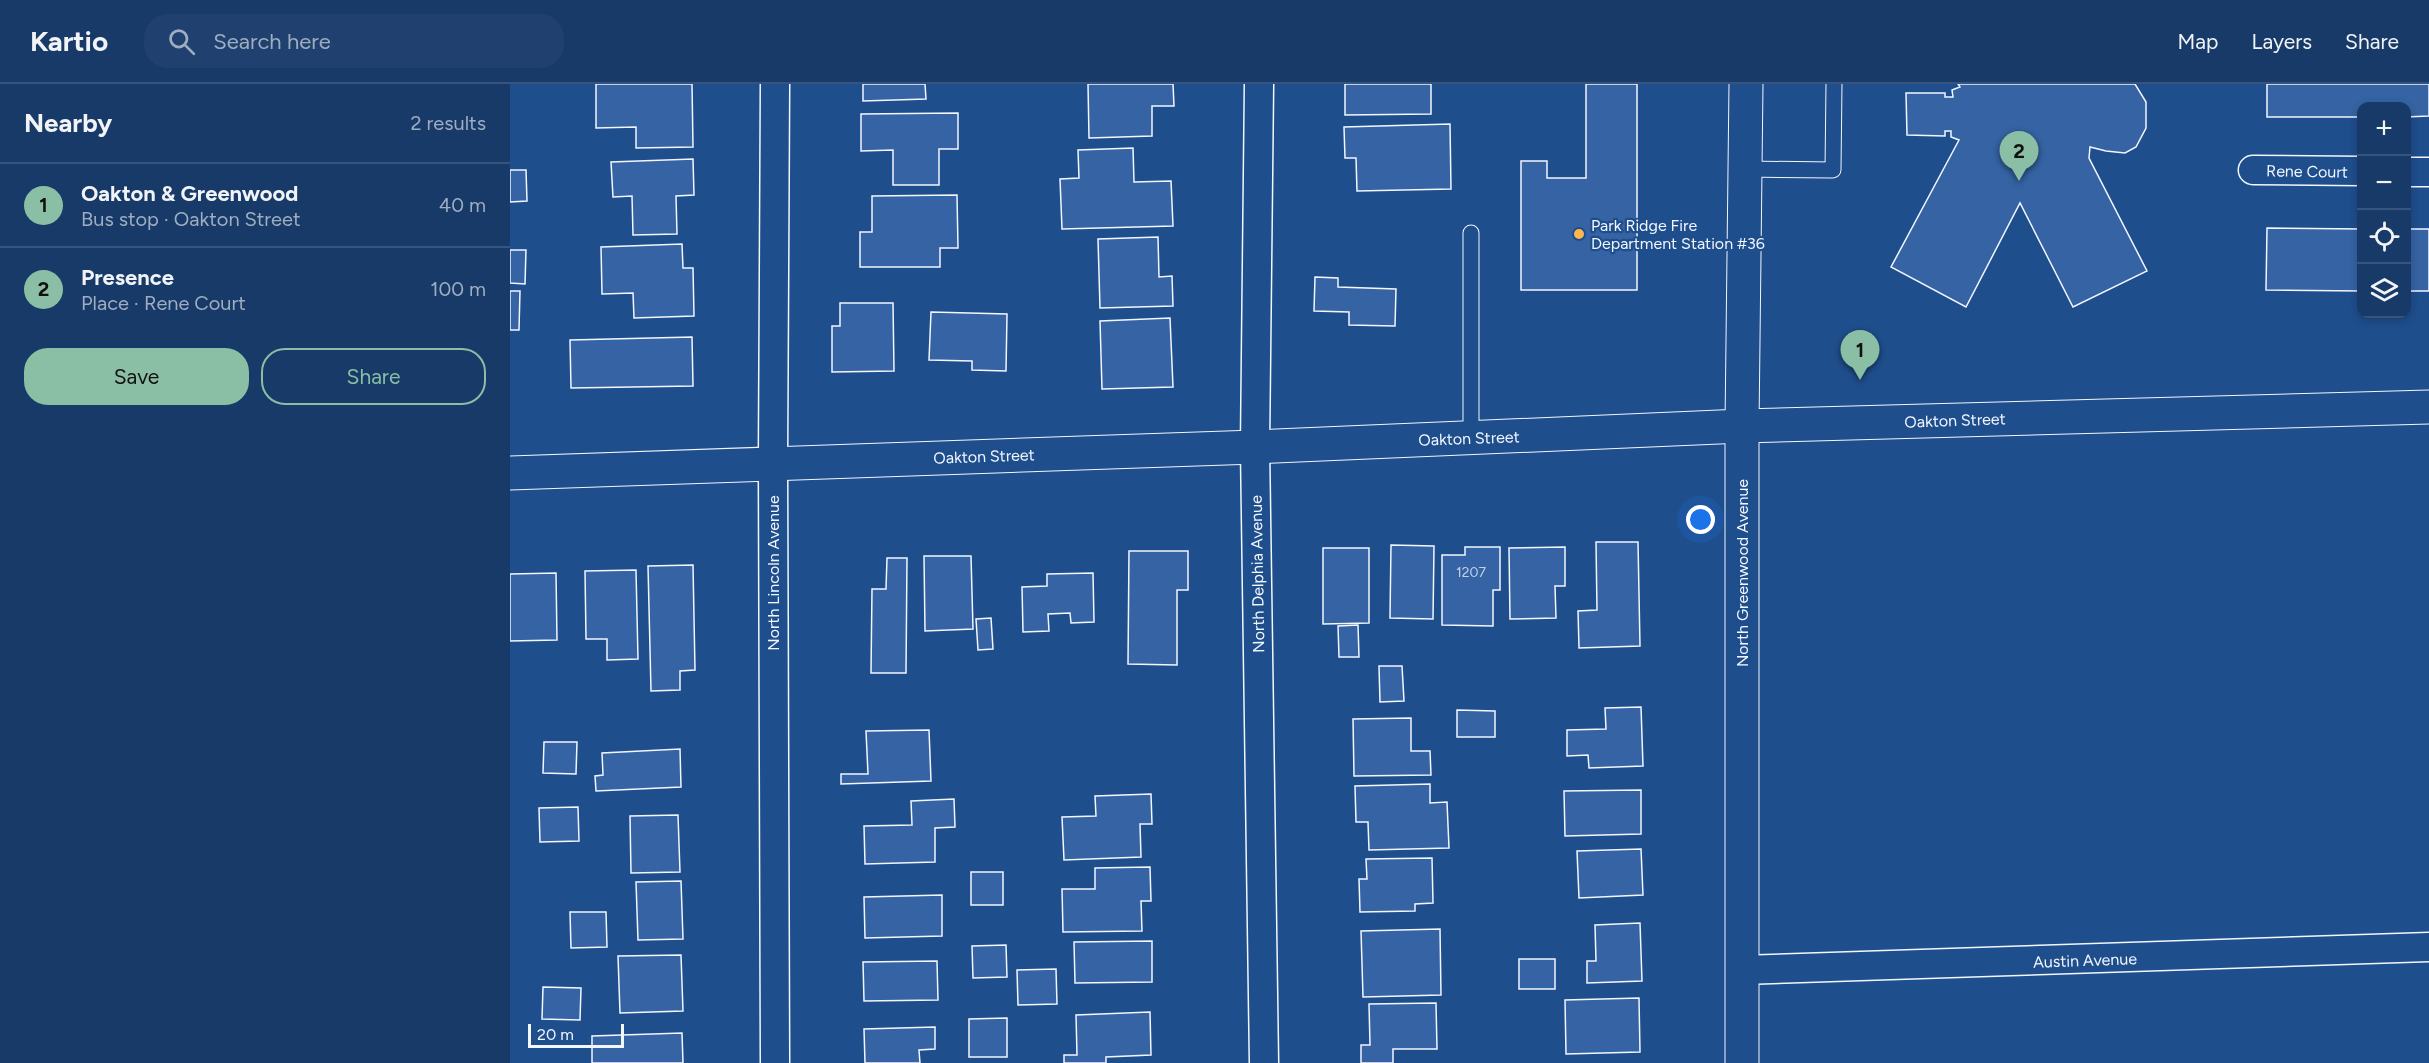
<!DOCTYPE html>
<html lang="en">
<head>
<meta charset="utf-8">
<style>
	body { margin:0; font-family:Figtree,sans-serif; background:#20416f; color:#f1f3f6 }
	.controls { position:absolute; right:18px; top:18px; display:grid; overflow:hidden; border-radius:12px; box-shadow:0 3px 9px #0003 }
	.controls button { width:54px; height:54px; display:grid; place-items:center; padding:0; border:0; border-bottom:2px solid #36547d; background:#173a69; color:#f1f3f6; font:30px sans-serif }
	.scale { position:absolute; left:18px; bottom:15px; width:96px; box-sizing:border-box; padding-left:6px; border:3px solid #f2f6ff; border-top:0; font-size:16px; line-height:21px; white-space:nowrap; color:#f2f6ff; -webkit-text-stroke:4px #1f4e8c; paint-order:stroke }
	.you { position:absolute; left:1191px; top:436px; width:21px; height:21px; margin:-15px; border:4px solid #fff; border-radius:50%; background:#1a73e8; box-shadow:0 0 0 9px #1a73e833 }
	.badge { display:grid; place-items:center; width:39px; height:39px; border-radius:50%; background:#8abfa5; color:#111; font-size:20px; font-weight:700 }
	.pin { position:absolute; translate:-50% -50px; filter:drop-shadow(0 2px 3px #0008) }
	.pin::after { content:''; position:absolute; top:32px; width:21px; height:18px; background:inherit; clip-path:polygon(0 0,100% 0,50% 100%) }
	.list { margin:0; padding:0; list-style:none }
	h2 { display:flex; justify-content:space-between; align-items:center; height:78px; margin:0; padding:0 24px; font-size:26px }
	h2 small { font-size:20px; font-weight:400; color:#9eadc0 }
	.list li { display:grid; grid-template-columns:39px 1fr auto; gap:18px; align-items:center; box-sizing:border-box; height:84px; padding:0 24px; border-top:2px solid #36547d }
	.list b { display:block; font-size:22px; white-space:nowrap }
	.list p { margin:0; font-size:20px; white-space:nowrap; color:#9eadc0 }
	.list em { font-size:20px; font-style:normal; color:#9eadc0 }
	.actions { display:flex; gap:12px; padding:18px 24px }
	.actions a { flex:1; padding:14px 0; border:2px solid #8abfa5; border-radius:24px; text-align:center; font-size:21px; color:#8abfa5 }
	.actions .main { background:#8abfa5; color:#111 }
	.icon { flex:none; width:33px; height:33px; fill:none; stroke:currentColor; stroke-width:2; stroke-linecap:round; stroke-linejoin:round }
	.map { position:relative; flex:none; width:1919px; height:979px; overflow:hidden }
	header { display:flex; align-items:center; gap:36px; box-sizing:border-box; height:84px; padding:0 30px; background:#173a69; border-bottom:2px solid #36547d }
	header strong { font-size:28px }
	nav { display:flex; gap:33px; margin-inline-start:auto; font-size:21px }
	.search { width:420px; height:54px; background:#20416f; display:flex; align-items:center; gap:15px; box-sizing:border-box; padding:0 21px; border-radius:24px; color:#9eadc0; font-size:22px }
	main { display:flex }
	aside { flex:1; background:#173a69 }
	.map>svg:first-child { display:block }
	.building { fill:#3563a3; stroke:#f2f6ff; stroke-width:1.5 }
	.lines { fill:none; stroke-linecap:round; stroke-linejoin:round }
	.service-casing { stroke:#f2f6ff; stroke-width:17 }
	.minor-casing { stroke:#f2f6ff; stroke-width:31 }
	.tertiary-casing { stroke:#f2f6ff; stroke-width:35 }
	.secondary-casing { stroke:#f2f6ff; stroke-width:35 }
	.service { stroke:#1f4e8c; stroke-width:15 }
	.minor { stroke:#1f4e8c; stroke-width:28 }
	.tertiary { stroke:#1f4e8c; stroke-width:33 }
	.secondary { stroke:#1f4e8c; stroke-width:33 }
	.poi-dot { fill:#ffb74d; stroke:#1f4e8c; stroke-width:2 }
	.labels { text-anchor:middle; stroke-width:4.5; stroke-linejoin:round; paint-order:stroke }
	.number-label { font-size:14px; fill:#c3d1e8 }
	.street-label { font-size:16px; fill:#f2f6ff; stroke:#1f4e8c }
	.poi-label { font-size:16px; fill:#f2f6ff; stroke:#1f4e8c; text-anchor:start }
</style>
</head>
<body>
<header>
<strong>Kartio</strong>
<div class="search"><svg class="icon" aria-label="search" viewBox="0 0 24 24"><circle cx="10" cy="10" r="6"/><path d="M15 15l6 6"/></svg>Search here</div>
<nav><a>Map</a><a>Layers</a><a>Share</a></nav>
</header>
<main>
<aside>
<h2>Nearby<small>2 results</small></h2>
<ul class="list">
<li><span class="badge">1</span><div><b>Oakton &amp; Greenwood</b><p>Bus stop · Oakton Street</p></div><em>40 m</em></li>
<li><span class="badge">2</span><div><b>Presence</b><p>Place · Rene Court</p></div><em>100 m</em></li>
</ul>
<div class="actions"><a class="main">Save</a><a>Share</a></div>
</aside>
<div class="map">
<svg width="1919" height="979" viewBox="0 0 1919 979">
	<rect width="100%" height="100%" fill="#1f4e8c"/>
	<path class="building" d="M86,0h96l1,63 -57,1v-21l-40,1z
		M353,0h62l1,15 -63,2z
		M578,0h85l1,22h-22v30l-63,2z
		M835,0h86v30l-86,1z
		M1076,0h51v206h-116v-129h26v17h39z
		M1448,0h177l11,18v26l-10,19 -11,6 -19,-2 -16,-4 -1,11 58,113 -74,36 -53,-104 -54,104 -75,-40 68,-127 -8,-3v-6h-6v5l-38,-1 -1,-42h39v4h8l-1,-7 8,-3z
		M1757,0h162v32l-23,1v-11h-44v11h-95z
		M448,29v36h-19v36h-46v-35l-32,1v-37z
		M940,40l1,65 -94,2 -1,-33h-11l-1,-31z
		M623,64l1,34 37,-1 2,45 -111,3 -2,-50 19,-1 -1,-28z
		M183,75l1,36 -18,1 1,38 -44,1 -1,-39 -19,1 -2,-35z
		M0,86h16l1,31 -17,1z
		M447,111l1,53h-18v19h-80v-35h12v-36z
		M1757,144l95,1v62l-96,-1z
		M1896,145h23v62h-23z
		M648,153l1,40 13,-1 1,30 -73,2 -2,-69z
		M172,160l1,24h10l1,48 -60,2 -1,-25 -31,1 -1,-47z
		M0,166h16l-1,34 -15,-1z
		M805,193l23,1v9l58,2 -1,37 -46,-1v-13l-35,-1z
		M0,207h10l-1,39h-9z
		M330,219h53l1,68 -62,1v-46h8z
		M421,228l76,2 -1,57 -34,-1v-9l-43,-1z
		M660,234l3,69 -71,2 -2,-68z
		M182,253l1,49 -122,2 -1,-48z
		M1086,458h42l2,104 -61,2 -1,-37 19,-1z
		M881,461l43,1 -1,73 -43,-1z
		M955,463h35v43h-7v36l-51,-1v-70h23z
		M1055,463v39h-10l1,32 -46,1 -1,-71z
		M813,464h46v75l-46,1z
		M619,467h59v39h-11v75l-49,-1z
		M414,472h47l2,73 -48,2z
		M377,474h20l-1,115h-35l1,-84h14z
		M183,481l2,105 -15,1v19l-29,1 -3,-125z
		M126,486l2,89 -31,1v-21h-21l-1,-68z
		M46,489l1,67 -47,1v-67z
		M583,489l1,49 -23,1 -1,-10 -22,1 1,17 -26,1 -1,-45 25,-1v-12z
		M481,534l2,31 -15,1 -2,-31z
		M848,541l1,32h-20l-1,-31z
		M869,582h23l2,35 -24,1z
		M1131,623l2,59 -54,2 -1,-13 -21,1v-26l39,-1 -1,-21z
		M947,626l38,1v26h-38z
		M901,634v33h19l1,24 -77,1 -1,-57z
		M419,646l2,51 -90,3v-10h27l-2,-43z
		M34,658h33l-1,32 -33,-1z
		M170,665l1,38 -85,4 -1,-15 8,-1 -1,-22z
		M920,700v19l17,-1 2,46 -80,2 -1,-28h-12l-1,-36z
		M1131,706v44l-76,2 -1,-45z
		M641,710l1,30h-12l1,33 -77,3 -2,-43 34,-1 -1,-20z
		M444,715l1,28 -20,1v34l-70,2 -1,-38 48,-1 -1,-24z
		M68,723l1,34 -39,1 -1,-34z
		M168,731l2,57 -49,1 -1,-57z
		M1131,765l2,46 -64,3 -2,-47z
		M922,774l1,45 -18,1v7l-55,1 -1,-33h8l-1,-20z
		M640,783l1,34h-10l1,30 -79,1 -1,-43h33v-21z
		M461,788h32v33h-32z
		M171,797l2,58 -45,1 -2,-58z
		M432,811v41l-77,2 -1,-41z
		M60,828h36l1,35 -36,1z
		M1130,839l2,58 -55,2v-22h9l-1,-36z
		M930,845l1,66 -78,2 -2,-66z
		M642,857v41l-77,1 -1,-41z
		M496,861l1,32 -34,1 -1,-32z
		M171,871l2,56 -63,2 -2,-57z
		M1009,875h36v30h-36z
		M427,877l1,39 -74,1 -1,-39z
		M546,885l1,35 -39,1 -1,-35z
		M33,903l38,1 -1,32 -38,-1z
		M1129,914l1,54 -74,2 -1,-54z
		M926,919l1,46h-44v14h-32v-18h9l-1,-41z
		M640,928l1,43 -45,2v6h-42v-8h13l-1,-40z
		M497,934v39h-38v-38z
		M425,943v22l-16,1 1,13h-55l-1,-34z
		M172,949l1,30h-91v-27z"/>
	<g class="lines">
		<defs>
			<path id="service" d="M1235,85l88,1 1,-86
				M961,149v205"/>
			<path id="minor" d="M749,0l-4,363 9,616
				M1743,86l109,1
				M1896,88h23
				M1232,886l687,-23
				M265,979l-2,-601 2,-378"/>
			<path id="tertiary" d="M1232,979v-637"/>
			<path id="secondary" d="M1232,342l4,-342
				M0,389l745,-26 487,-21 687,-19"/>
		</defs>
		<use href="#service" class="service-casing"/>
		<use href="#minor" class="minor-casing"/>
		<use href="#tertiary" class="tertiary-casing"/>
		<use href="#secondary" class="secondary-casing"/>
		<use href="#service" class="service"/>
		<use href="#minor" class="minor"/>
		<use href="#tertiary" class="tertiary"/>
		<use href="#secondary" class="secondary"/>
	</g>
	<circle class="poi-dot" cx="1069" cy="150" r="6"/>
	<g class="labels">
		<g class="number-label">
			<text x="961" y="493">1207</text>
		</g>
		<g class="street-label">
			<text transform="translate(1797 87) rotate(1)" y="6">Rene Court</text>
			<text transform="translate(1445 336) rotate(-2)" y="6">Oakton Street</text>
			<text transform="translate(959 354) rotate(-2)" y="6">Oakton Street</text>
			<text transform="translate(474 372) rotate(-2)" y="6">Oakton Street</text>
			<text transform="translate(263 489) rotate(-90)" y="6">North Lincoln Avenue</text>
			<text transform="translate(1232 489) rotate(-90)" y="6">North Greenwood Avenue</text>
			<text transform="translate(747 490) rotate(-91)" y="6">North Delphia Avenue</text>
			<text transform="translate(1575 876) rotate(-2)" y="6">Austin Avenue</text>
		</g>
		<g class="poi-label">
			<text x="1081" y="147">Park Ridge Fire<tspan x="1081" dy="18">Department Station #36</tspan></text>
		</g>
	</g>
</svg>
<div class="controls">
<button>+</button>
<button>−</button>
<button><svg class="icon" aria-label="locate" viewBox="0 0 24 24"><circle cx="12" cy="12" r="6"/><path d="M12 2v4M12 18v4M2 12h4M18 12h4"/></svg></button>
<button><svg class="icon" aria-label="layers" viewBox="0 0 24 24"><path d="M12 4l9 5-9 5-9-5zM3 14l9 5 9-5"/></svg></button>
</div>
<div class="scale">20 m</div>
<div class="you"></div>
<div class="pin badge" style="left:1350px;top:296px">1</div>
<div class="pin badge" style="left:1509px;top:97px">2</div>
</div>
</main>
</body>
</html>
